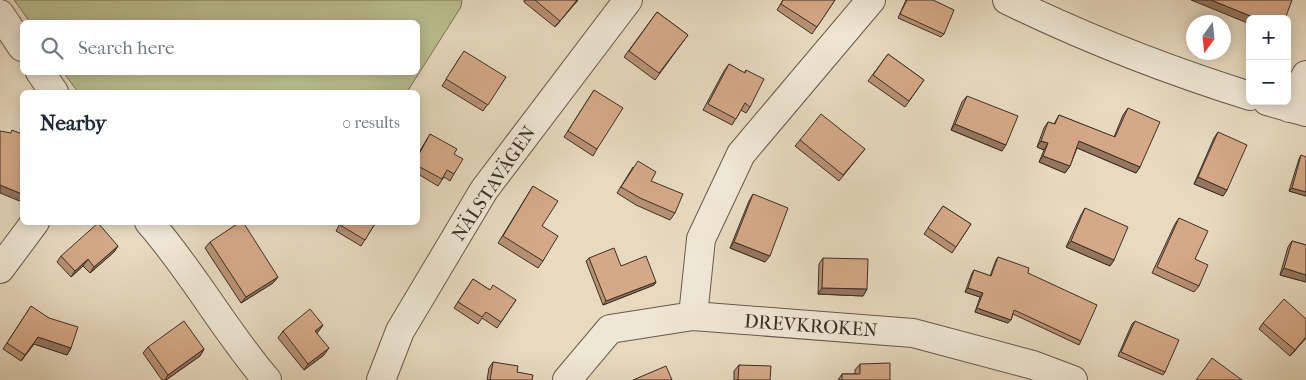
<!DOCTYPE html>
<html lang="en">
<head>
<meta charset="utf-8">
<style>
	body { margin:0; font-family:"IM FELL French Canon",serif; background:#f2f2f3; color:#1f2937 }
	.controls { position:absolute; right:15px; top:15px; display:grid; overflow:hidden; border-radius:8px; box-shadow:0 2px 12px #0003 }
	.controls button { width:45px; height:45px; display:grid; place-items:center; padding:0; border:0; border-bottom:1px solid #e0e1e3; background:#fff; color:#1f2937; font:25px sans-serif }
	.compass { position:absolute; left:1186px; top:15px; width:45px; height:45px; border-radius:50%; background:#fff; box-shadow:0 2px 12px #0003; rotate:195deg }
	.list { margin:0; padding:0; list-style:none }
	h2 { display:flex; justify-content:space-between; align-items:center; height:65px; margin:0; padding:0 20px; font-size:21px }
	h2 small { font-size:16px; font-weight:400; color:#747a83 }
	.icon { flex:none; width:28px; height:28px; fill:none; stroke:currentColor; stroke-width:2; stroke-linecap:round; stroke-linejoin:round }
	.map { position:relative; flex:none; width:1306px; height:380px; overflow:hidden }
	.search { position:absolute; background:#fff; box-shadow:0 2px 12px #0003; left:20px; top:20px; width:400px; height:55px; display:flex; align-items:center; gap:12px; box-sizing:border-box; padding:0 18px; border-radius:8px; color:#747a83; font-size:19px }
	.panel { position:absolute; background:#fff; box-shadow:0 2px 12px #0003; left:20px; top:90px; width:400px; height:135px; border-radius:8px }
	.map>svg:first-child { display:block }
	.green { fill:#babe8f; stroke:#7b765b }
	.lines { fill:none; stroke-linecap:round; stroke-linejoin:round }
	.street-casing { stroke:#675a4d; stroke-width:30 }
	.street { stroke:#efe7d5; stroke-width:28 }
	.wall { fill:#b79174; stroke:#3c2f27 }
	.shaded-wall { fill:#95765e; stroke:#3c2f27 }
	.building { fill:#d5a987; stroke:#3c2f27 }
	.labels { text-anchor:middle; stroke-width:5; stroke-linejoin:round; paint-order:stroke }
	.street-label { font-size:19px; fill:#3c2f27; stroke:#efe7d5 }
</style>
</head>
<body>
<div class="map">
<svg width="1306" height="380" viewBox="0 0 1306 380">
	<rect width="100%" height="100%" fill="#e7dabf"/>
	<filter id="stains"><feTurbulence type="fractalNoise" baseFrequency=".004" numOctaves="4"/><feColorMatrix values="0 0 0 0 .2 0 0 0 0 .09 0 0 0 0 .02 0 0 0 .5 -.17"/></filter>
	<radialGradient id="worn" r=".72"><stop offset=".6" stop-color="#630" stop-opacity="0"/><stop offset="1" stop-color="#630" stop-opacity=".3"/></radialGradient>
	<path class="green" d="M14,0h448l-1,7 -54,85h-329l-14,-19 354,-1v-50h-388z"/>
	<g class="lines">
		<defs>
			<path id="street" d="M1007,0c78,38 160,70 243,96
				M0,14l22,33
				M40,72l14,20
				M1267,101l39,11
				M1289,108l17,-33
				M149,222c44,50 75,108 118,158
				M0,269l35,-47
				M693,316l8,-77 40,-85 130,-154
				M381,380l19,-49 84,-141 144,-190
				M567,380l43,-51 83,-13 220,17 120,32 40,15"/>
		</defs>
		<use href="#street" class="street-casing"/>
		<use href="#street" class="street"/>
	</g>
	<path class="wall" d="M524,0h54l-23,27 -31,-25z
		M783,0h52l-23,34 -35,-24z
		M906,0h27l11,34 -3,3 -43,-19z
		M657,12l31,23 -33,45 -31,-23z
		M888,54l36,26 -19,27 -37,-26z
		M460,57l46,20 -23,34 -41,-25z
		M729,64l15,9 2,-3 4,37 -4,6 -5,-3 -9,15 -29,-15 21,-39z
		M594,90l3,59 -4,7 -29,-19z
		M967,96l35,55 -51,-21 11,-28z
		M1128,108l12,59 -4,6 -59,-25 -7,18 -5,7 -26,-11 5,-12 -7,-3 7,-19 4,-6 6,2 5,-9 55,22 9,-22z
		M1218,132l9,58 -4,6 -29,-12 20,-46z
		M430,134l24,20v20l-4,7 -6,-4 -6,9 -20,-12v-20z
		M800,140l65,9 -26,32 -44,-35z
		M1301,155l5,41 -17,-5 10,-32z
		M633,167l42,46 -5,7 -34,-15 -19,-12z
		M533,186l9,40 1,35 -5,7 -40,-25z
		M753,194l12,68 -35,-14 19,-47z
		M943,206l28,18 -19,29 -28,-19z
		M1085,208l29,52 -4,6 -44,-19 15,-32z
		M1179,218l16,41 4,27 -5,6 -42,-19 23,-49z
		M341,222h35l-15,24 -25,-15z
		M1292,241l14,4v37l-26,-7 8,-28z
		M210,242l68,35 -5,6 -32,20 -36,-55z
		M118,246l-4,6 -24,21 -7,-7 -12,11 -14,-15 4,-6z
		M998,257l30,16 53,68 -2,4 -66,-31 -2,6 -3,3 -33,-11 5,-15 -15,-5 7,-19 2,-3 16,6 6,-16z
		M589,258l32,8 35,16 -2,3 -51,20 -17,-44z
		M823,258l44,31 -4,7 -45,-2 1,-30z
		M473,279l17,11 26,10 -19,28 -15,-10 -4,6 -24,-16z
		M31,306l40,42 -4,7 -33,-11 -13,17 -18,-12z
		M1306,319v19l-16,18 -31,-27 4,-6z
		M1135,321l30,51 -2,3 -45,-19 14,-32z
		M323,325l-6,8 7,22 -20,15 -26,-32 5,-7z
		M148,347l56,2 -4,7 -34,24h-4l-19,-27z
		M493,362l24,10 15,8h-45l2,-12z
		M860,364l30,16h-52l4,-6h13v-4z
		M739,365l31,15h-36v-9z"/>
	<path class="shaded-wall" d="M577,0h1l-23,27 5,-6z
		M1191,0h20l47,19h-8v5z
		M955,124l51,21 -4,6 -51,-21z
		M1041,141l7,2 -4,7 -7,-3z
		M1079,141l61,26 -4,6 -61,-26z
		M1043,156l27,10 -5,7 -26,-11z
		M1198,177l29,13 -4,6 -29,-12z
		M0,185l22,9v8l-22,-9z
		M1292,188l14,4v4l-17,-5z
		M1071,241l43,19 -4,6 -44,-19z
		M734,242l36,14 -5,6 -35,-14z
		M118,246l-4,6 -24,21 4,-6z
		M88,259l-5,7 -12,11 4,-6z
		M1284,268l22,7v7l-26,-7z
		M278,277l-5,6 -32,20 5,-6z
		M656,282l-2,3 -51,20 3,-4z
		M822,288l45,1 -4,7 -45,-2z
		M968,288l15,5 -3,4 -15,-5z
		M977,308l34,12 -3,3 -33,-11z
		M323,325l-5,7 -7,5 4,-6z
		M38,337l33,11 -4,7 -33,-11 -13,17z
		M1306,337v1l-16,18 5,-6z
		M329,348l-5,7 -20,15 4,-6z
		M204,349l-4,7 -34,24h-1l3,-5z"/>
	<path class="building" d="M535,0h42l-17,21z
		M783,0h52l-18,27 -36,-23z
		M907,0h26l21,10 -10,24 -44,-20z
		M1211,0h81l-7,19h-27z
		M657,12l31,23 -29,38 -30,-22z
		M464,51l42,26 -18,28 -42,-26z
		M888,54l36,26 -15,21 -36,-26z
		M729,64l16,9 1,-3 18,9 -14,28 -5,-4 -9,16 -28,-15z
		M594,90l29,18 -26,41 -29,-18z
		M967,96l51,20 -12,29 -51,-21z
		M1128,108l32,14 -20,45 -61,-26 -9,25 -27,-10 5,-13 -7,-2 7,-19 7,2 4,-9 56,22z
		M821,114l44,35 -22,26 -43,-35z
		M12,130l10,4v60l-22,-9v-54l11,2z
		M1218,132l29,13 -20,45 -29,-13z
		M430,134l27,15 -3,5 9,5 -9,15 -7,-4 -5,9 -24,-13v-10z
		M1301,155l5,2v35l-14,-4z
		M638,161l18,11 -5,9 32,13 -8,19 -35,-15 -19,-11z
		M533,186l25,15 -16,25 16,10 -15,25 -40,-25z
		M753,194l35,14 -18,48 -36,-14z
		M943,206l28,18 -15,23 -28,-19z
		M1085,208l43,19 -14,33 -43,-19z
		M1179,218l29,13 -13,28 13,6 -9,21 -42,-19z
		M240,222h3l35,55 -32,20 -36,-55z
		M342,222h34l-11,18 -25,-15z
		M98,223l20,23 -24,21 -6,-8 -13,12 -14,-15z
		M1292,241l14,4v30l-22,-7z
		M614,248l7,18 25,-10 10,26 -50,19 -17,-43z
		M998,257l31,11 -1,5 69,32 -16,36 -67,-31 -3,10 -34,-12 6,-15 -15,-5 6,-18 17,6z
		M823,258l45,1 -1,30 -45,-1z
		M473,279l17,11 3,-5 23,15 -15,22 -15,-10 -4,5 -24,-15z
		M1284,299l22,20v18l-11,13 -32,-27z
		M31,306l18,12 29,9 -7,21 -33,-11 -13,18 -18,-12z
		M310,309l13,16 -8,6 14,17 -21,16 -25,-33z
		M184,321l20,28 -36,26 -20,-28z
		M1135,321l44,19 -14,32 -44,-20z
		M1212,358l30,22h-46z
		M493,362l25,4 -1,6 16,3 -1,5h-42z
		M890,363v17h-48v-6h18v-10z
		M739,365l32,1 -1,14h-32z
		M666,366l6,14h-39z"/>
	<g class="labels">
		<g class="street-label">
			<text transform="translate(493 183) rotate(-56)" y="7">NÄLSTAVÄGEN</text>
			<text transform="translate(811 325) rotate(4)" y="7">DREVKROKEN</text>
		</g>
	</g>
	<rect width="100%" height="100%" filter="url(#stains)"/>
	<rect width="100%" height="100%" fill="url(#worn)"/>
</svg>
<div class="controls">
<button>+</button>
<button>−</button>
</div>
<svg class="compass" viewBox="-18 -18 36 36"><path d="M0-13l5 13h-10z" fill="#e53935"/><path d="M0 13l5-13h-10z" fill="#747a83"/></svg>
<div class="search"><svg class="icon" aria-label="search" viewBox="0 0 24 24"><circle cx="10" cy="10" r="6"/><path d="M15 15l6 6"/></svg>Search here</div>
<section class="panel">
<h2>Nearby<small>0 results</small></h2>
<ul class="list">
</ul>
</section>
</div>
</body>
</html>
